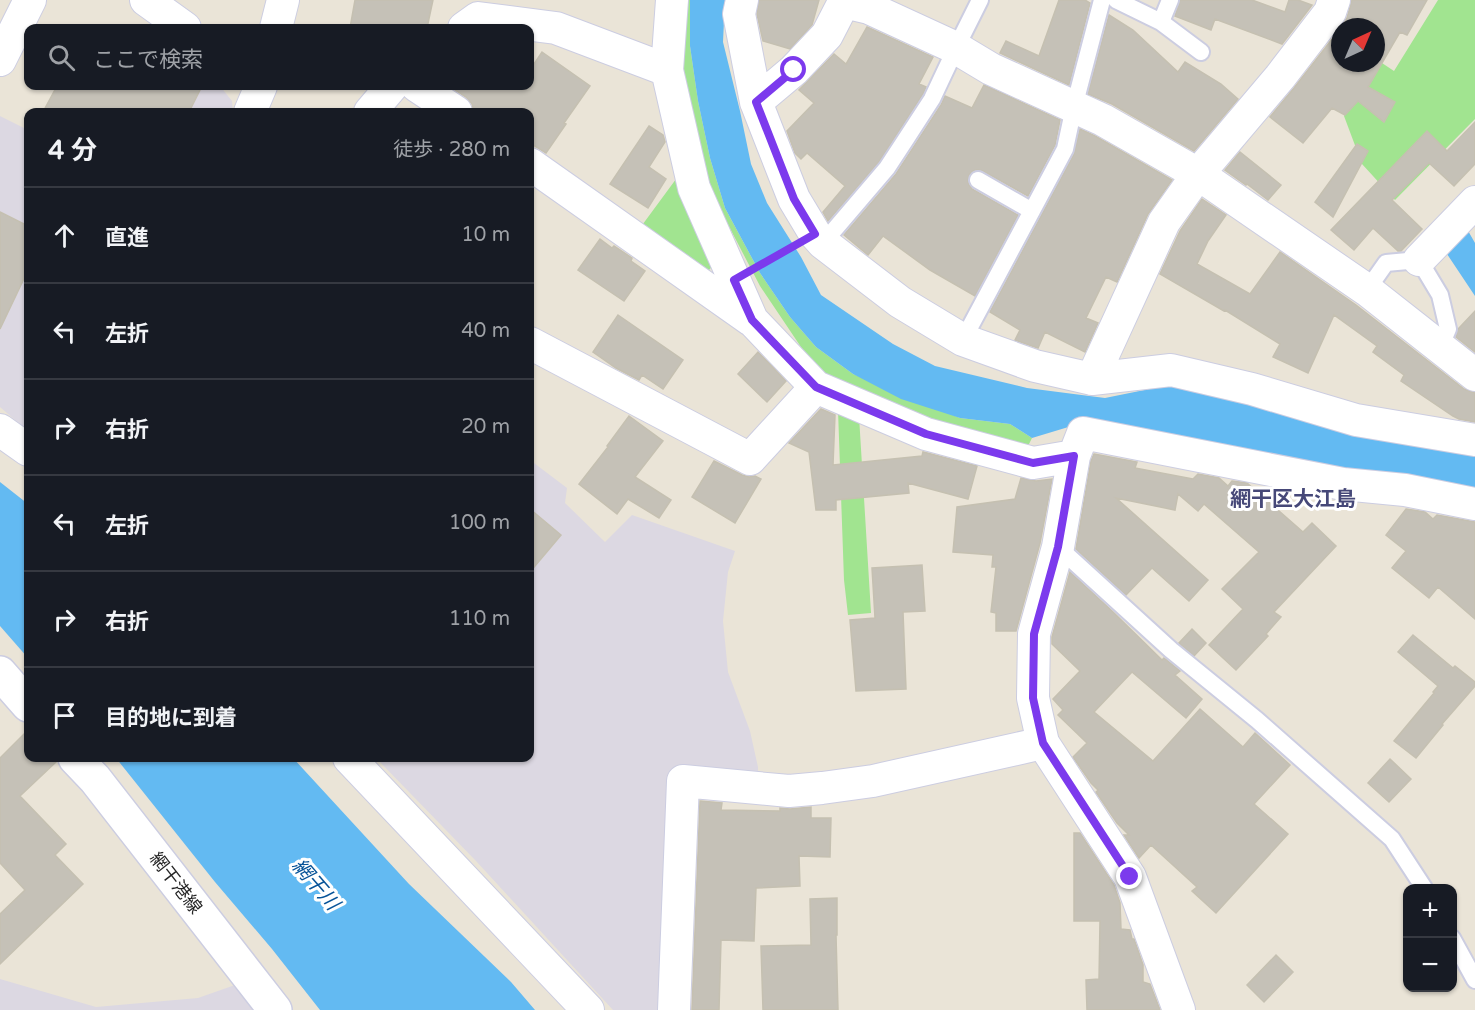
<!DOCTYPE html>
<html lang="ja">
<head>
<meta charset="utf-8">
<style>
	body { margin:0; font-family:"Varela Round","Noto Sans JP",sans-serif; background:#242831; color:#f1f3f6 }
	.controls { position:absolute; right:18px; bottom:18px; display:grid; overflow:hidden; border-radius:12px; box-shadow:0 2px 4px #0004 }
	.controls button { width:54px; height:54px; display:grid; place-items:center; padding:0; border:0; border-bottom:2px solid #363941; background:#171b24; color:#f1f3f6; font:30px sans-serif }
	.compass { position:absolute; left:1331px; top:18px; width:54px; height:54px; border-radius:50%; background:#171b24; box-shadow:0 2px 4px #0004; rotate:44deg }
	.stop { position:absolute; width:18px; height:18px; margin:-14px; border:4px solid #7c3aed; border-radius:50%; background:#fff }
	.stop.end { background:#7c3aed; border-color:#fff; box-shadow:0 2px 6px #0008 }
	.list { margin:0; padding:0; list-style:none }
	h2 { display:flex; justify-content:space-between; align-items:center; height:78px; margin:0; padding:0 24px; font-size:26px }
	h2 small { font-size:20px; font-weight:400; color:#9ea1a6 }
	.list li { display:grid; grid-template-columns:39px 1fr auto; gap:18px; align-items:center; box-sizing:border-box; height:96px; padding:0 24px; border-top:2px solid #363941 }
	.list b { display:block; font-size:22px; white-space:nowrap }
	.list em { font-size:20px; font-style:normal; color:#9ea1a6 }
	.icon { flex:none; width:33px; height:33px; fill:none; stroke:currentColor; stroke-width:2; stroke-linecap:round; stroke-linejoin:round }
	.map { position:relative; flex:none; width:1475px; height:1010px; overflow:hidden }
	.search { position:absolute; background:#171b24; box-shadow:0 2px 4px #0004; left:24px; top:24px; width:510px; height:66px; display:flex; align-items:center; gap:15px; box-sizing:border-box; padding:0 21px; border-radius:12px; color:#9ea1a6; font-size:22px }
	.panel { position:absolute; background:#171b24; box-shadow:0 2px 4px #0004; left:24px; top:108px; width:510px; height:654px; border-radius:12px }
	.map>svg:first-child { display:block }
	.industrial { fill:#dcd8e2 }
	.green { fill:#a1e490 }
	.water { fill:#63baf2 }
	.building { fill:#c5c1b7; stroke:#c5c0b1; stroke-width:1.5 }
	.lines { fill:none; stroke-linecap:round; stroke-linejoin:round }
	.service-casing { stroke:#cccde1; stroke-width:20 }
	.minor-casing { stroke:#cccde1; stroke-width:34 }
	.secondary-casing { stroke:#cccde1; stroke-width:36 }
	.path { stroke:#c7c7c7; stroke-width:4; stroke-dasharray:4.5 3; stroke-linecap:butt }
	.service { stroke:#fff; stroke-width:16 }
	.minor { stroke:#fff; stroke-width:32 }
	.secondary { stroke:#fff; stroke-width:33 }
	.route { stroke:#7c3aed; stroke-width:8 }
	.labels { text-anchor:middle; stroke-width:6; stroke-linejoin:round; paint-order:stroke }
	.street-label { font-size:18px; fill:#262626; stroke:#fff }
	.water-label { font-size:20px; font-style:italic; fill:#085499; stroke:#fff }
	.quarter-label { font-size:21px; font-weight:bold; fill:#464878; stroke:#fff }
</style>
</head>
<body>
<div class="map">
<svg width="1475" height="1010" viewBox="0 0 1475 1010">
	<rect width="100%" height="100%" fill="#eae4d7"/>
	<path class="industrial" d="M125,86h95l12,15 1,11h-122z
		M0,116l28,14v301l-28,-24z
		M530,460l37,28 -2,15 40,39 27,-27 103,36 -7,21 -5,49 5,51 22,59 8,36v14l-81,-5 -8,234h-56l-137,-149 -100,-103h154z
		M0,979l96,28 102,-9 37,-13 20,25h-255z"/>
	<path class="green" d="M678,0h12v46l8,55 12,57 15,50 35,65 30,44 26,30 37,27 107,44 50,6 22,14 -3,6 -12,3 -44,-8 -147,-64 -23,-25 -43,-64 -37,-71 -17,-38 -30,-118z
		M1438,0h37v119l-80,81 -33,-36 -18,-48 18,-43 14,-10v-4l18,12z
		M679,175l37,87 -7,8 -9,1 -60,-43z
		M838,410l21,6 12,197 -23,2 -4,-35z"/>
	<path class="water" d="M690,0h35l-2,42 17,69 11,53 16,39 34,54 20,38 72,49 42,22 92,22 78,10 79,-16 291,70v44l-400,-71 -43,13 -22,-14 -50,-6 -59,-19 -48,-25 -37,-27 -26,-30 -30,-44 -35,-65 -15,-50 -12,-57 -8,-55z
		M1467,229l8,14v53l-30,-45z
		M0,482l28,22v154l-28,-32z
		M116,758h177l116,126 102,98 24,28h-215l-48,-61 -57,-67z"/>
	<path class="building" d="M355,0h78l-6,28h-77z
		M759,0h60l-7,25 -22,24 -27,-8 -6,-27z
		M1059,0h26l5,3 -21,82 -69,-32 6,-12 33,15z
		M1180,0h72l33,12 4,-12h9l14,5 -30,39 -67,-25 -4,11 -36,-14z
		M1352,0h75l-20,35 -7,-3 -32,55 27,15 -11,20 -26,-21 -13,14 -13,-7 -29,35 -33,-26 24,-29 46,-59v34h36v-36h-35l6,-9z
		M1109,15l24,15 45,42 7,-10 36,22 17,15 -44,52 -82,-47 -24,-10z
		M867,27l66,30 -14,27 7,3 -3,7 -44,68 -51,59 -5,-9 22,-26 -38,-33 -6,6 -6,-6 -8,-22 27,-28 -15,-13 35,-36 12,10z
		M542,52l48,34 -26,37 2,1 -20,29 -16,-10v-31h-56l-2,-8 -6,-7 -17,-11h81v-16z
		M984,85l76,35 -5,25 -27,51 -45,-25 -6,-1 -4,1 -4,4 -1,6 1,4 3,4 46,26 -43,81 -45,-26 -47,-34 -15,19 -24,-20 52,-61 45,-69 4,-9 27,12z
		M57,86h145l-13,26h-146z
		M1475,122v42l-21,22 -25,-23 -37,37 30,29 -21,22h-3l-25,-23 -19,22 -23,-20 96,-99 20,20z
		M649,126l14,9 2,7 -16,25 17,12 -18,29 -38,-24z
		M1080,129l15,7 77,44 -24,34 -31,68 -11,-5 -20,41 12,5 -13,29 -40,-20 -7,16 -23,-8 5,-10 -30,-18 84,-158z
		M1357,144l11,7 -35,66 -18,-15z
		M1240,152l41,33 -13,15 -21,-16 -1,1 -21,-15z
		M1202,199l24,16 -18,26 -11,23 53,30 30,-42 76,53 108,84 11,4v29l-16,-3 -6,-3 -52,-35 3,-6 -31,-23 4,-6 -43,-31 -26,58 -35,-16 7,-13 -55,-34 -1,1 -64,-37 20,-43z
		M0,212l28,14v44l-28,59z
		M600,239l12,9 2,-2 18,12 -1,3 14,10 -21,30 -46,-31z
		M1475,311v41l-19,-15 2,-8z
		M618,315l65,45 -20,29 -21,-14 -3,5 -23,-12 -23,-16z
		M758,352l28,29 -19,21 -29,-28z
		M821,409l14,6 -2,50 89,-9 1,-4 54,14 -9,33 -60,-16 1,10 -73,7v10h-20l-7,-58 -20,-9z
		M629,416l34,25 -28,36 36,23 -12,18 -31,-19 -11,15 -38,-30 29,-37 -1,-1z
		M1094,454l43,8 -2,6 58,11 5,-5 21,4 9,8 4,-5 15,2 56,49 9,-9 24,23 -62,66 7,5 -15,17 2,2 -32,34 -27,-25 34,-36 -21,-20 37,-37 -55,-48 -6,7 -20,-17 -3,16 -59,-12 92,82 -19,21 -37,-33 -26,27 -50,-46 15,-88z
		M714,461l28,14 7,2 6,-1 6,3 -26,44 -43,-26z
		M1021,478l15,3 16,-2 -12,64 -24,88h-20v-18l-5,-1 5,-45h-4l1,-12 -40,-3 4,-45 58,-8z
		M530,509l31,26 -31,37z
		M1406,509l19,3 8,7 4,-4 38,7v97l-37,-32 -9,11 -37,-30 14,-17 -20,-16z
		M922,565l3,46 -22,1 3,77 -50,2 -6,-71 25,-2 -3,-50z
		M1070,572l42,39 50,49 2,-2 16,13 -5,4 27,24 -16,19 -54,-46 -38,40 59,49 47,-52 43,38 12,-14 35,32 -36,39 34,30 -72,79 -24,-22 5,-4 -46,-42 -12,13 -15,-23h5l-12,-12 -21,-31 2,-2 -7,-7 -18,-26 14,-14 -29,-28 5,-5 -10,-11 27,-28 -28,-27v-7z
		M1192,629l14,14 -12,13 -15,-13z
		M1413,635l40,33 2,-2 20,16v4l-33,38 1,1 -27,33 -22,-17 40,-48 -1,-1 5,-6 -40,-34z
		M28,730v28h29v3l-37,35 46,48 -11,11 28,29 -83,80v-50l25,-24 -25,-27v-105z
		M1390,759l21,20 -22,23 -21,-19z
		M700,801l22,2 -1,7 59,1v-3l10,1 21,-2v11h20l-1,39 -31,-1 1,30 -44,2 -2,53 -33,-1 -2,70h-27z
		M1074,833h6l34,52 6,18 1,26 9,1 2,9h2l9,26v17l7,2 10,26h-73l-1,-30 13,-1 1,-58h-26z
		M837,898v37h-1l2,75h-75l-2,-64 50,-1 -1,-46z
		M1276,955l17,17 -29,30 -17,-17z"/>
	<g class="lines">
		<defs>
			<path id="service" d="M1116,0l45,22 40,30
				M1161,22l9,-22
				M978,180l54,31
				M823,243l64,-75 19,-29 26,-40 24,-51 24,-48
				M1367,290l19,-27 33,-3 21,35 8,34 -8,19
				M963,340l102,-191 9,-42 28,-107
				M1058,547l113,103 86,70 135,119 32,49
				M1452,938l23,42"/>
			<path id="minor" d="M146,0l39,28
				M672,0l-5,70 27,118 58,132 64,67 110,47 107,29 41,-7
				M742,0l-3,14 17,88 38,97 21,35 8,9 77,59 63,38 72,26 57,13 79,-9 81,19 104,31 119,20
				M276,28l7,-28
				M464,28l14,-10 78,10 111,42
				M0,60l30,-60
				M417,86l39,26
				M756,102l38,-32 33,-35 17,-33 25,6 87,40 35,21 112,51 95,54 169,116 108,85
				M250,112l11,-26
				M370,112l22,-26
				M530,164l221,156
				M1419,260l56,-58
				M530,343l220,116 66,-72
				M1092,379l72,-157 34,-48 82,-97 50,-65 4,-12
				M0,430l28,20
				M349,758l239,252
				M674,1010l9,-229 106,10 33,-3 51,-7 170,-38
				M1179,1010l-49,-133 -87,-134 -10,-45 1,-64 24,-87 16,-91 9,-23 260,51 62,6 70,14"/>
			<path id="secondary" d="M0,673l28,32
				M75,758l20,21 180,231"/>
		</defs>
		<use href="#service" class="service-casing"/>
		<use href="#minor" class="minor-casing"/>
		<use href="#secondary" class="secondary-casing"/>
		<path class="path" d="M758,266l33,-19"/>
		<use href="#service" class="service"/>
		<use href="#minor" class="minor"/>
		<use href="#secondary" class="secondary"/>
	</g>
	<g class="lines">
		<path class="route" d="M794,70l-38,32 38,97 21,35 -81,46 18,40 64,67 110,47 107,29 41,-7 -16,91 -24,87 -1,64 10,45 87,134"/>
	</g>
	<g class="labels">
		<g class="street-label">
			<text transform="translate(176 883) rotate(52)" y="6">網干港線</text>
		</g>
		<g class="water-label">
			<text transform="translate(316 884) rotate(49)" y="7">網干川</text>
		</g>
		<g class="quarter-label">
			<text x="1293" y="506">網干区大江島</text>
		</g>
	</g>
</svg>
<div class="controls">
<button>+</button>
<button>−</button>
</div>
<svg class="compass" viewBox="-18 -18 36 36"><path d="M0-13l5 13h-10z" fill="#e53935"/><path d="M0 13l5-13h-10z" fill="#9ea1a6"/></svg>
<div class="stop" style="left:794px;top:70px"></div>
<div class="stop end" style="left:1130px;top:877px"></div>
<div class="search"><svg class="icon" aria-label="search" viewBox="0 0 24 24"><circle cx="10" cy="10" r="6"/><path d="M15 15l6 6"/></svg>ここで検索</div>
<section class="panel">
<h2>4 分<small>徒歩 · 280 m</small></h2>
<ul class="list">
<li><svg class="icon" aria-label="ahead" viewBox="0 0 24 24"><path d="M12 20V5M6 11l6-6 6 6"/></svg><div><b>直進</b></div><em>10 m</em></li>
<li><svg class="icon" aria-label="left" viewBox="0 0 24 24"><path d="M17 20v-9H6M10 6l-5 5 5 5"/></svg><div><b>左折</b></div><em>40 m</em></li>
<li><svg class="icon" aria-label="right" viewBox="0 0 24 24"><path d="M7 20v-9h11M14 6l5 5-5 5"/></svg><div><b>右折</b></div><em>20 m</em></li>
<li><svg class="icon" aria-label="left" viewBox="0 0 24 24"><path d="M17 20v-9H6M10 6l-5 5 5 5"/></svg><div><b>左折</b></div><em>100 m</em></li>
<li><svg class="icon" aria-label="right" viewBox="0 0 24 24"><path d="M7 20v-9h11M14 6l5 5-5 5"/></svg><div><b>右折</b></div><em>110 m</em></li>
<li><svg class="icon" aria-label="arrive" viewBox="0 0 24 24"><path d="M6 21V4h12l-3 4 3 4H6"/></svg><div><b>目的地に到着</b></div></li>
</ul>
</section>
</div>
</body>
</html>
